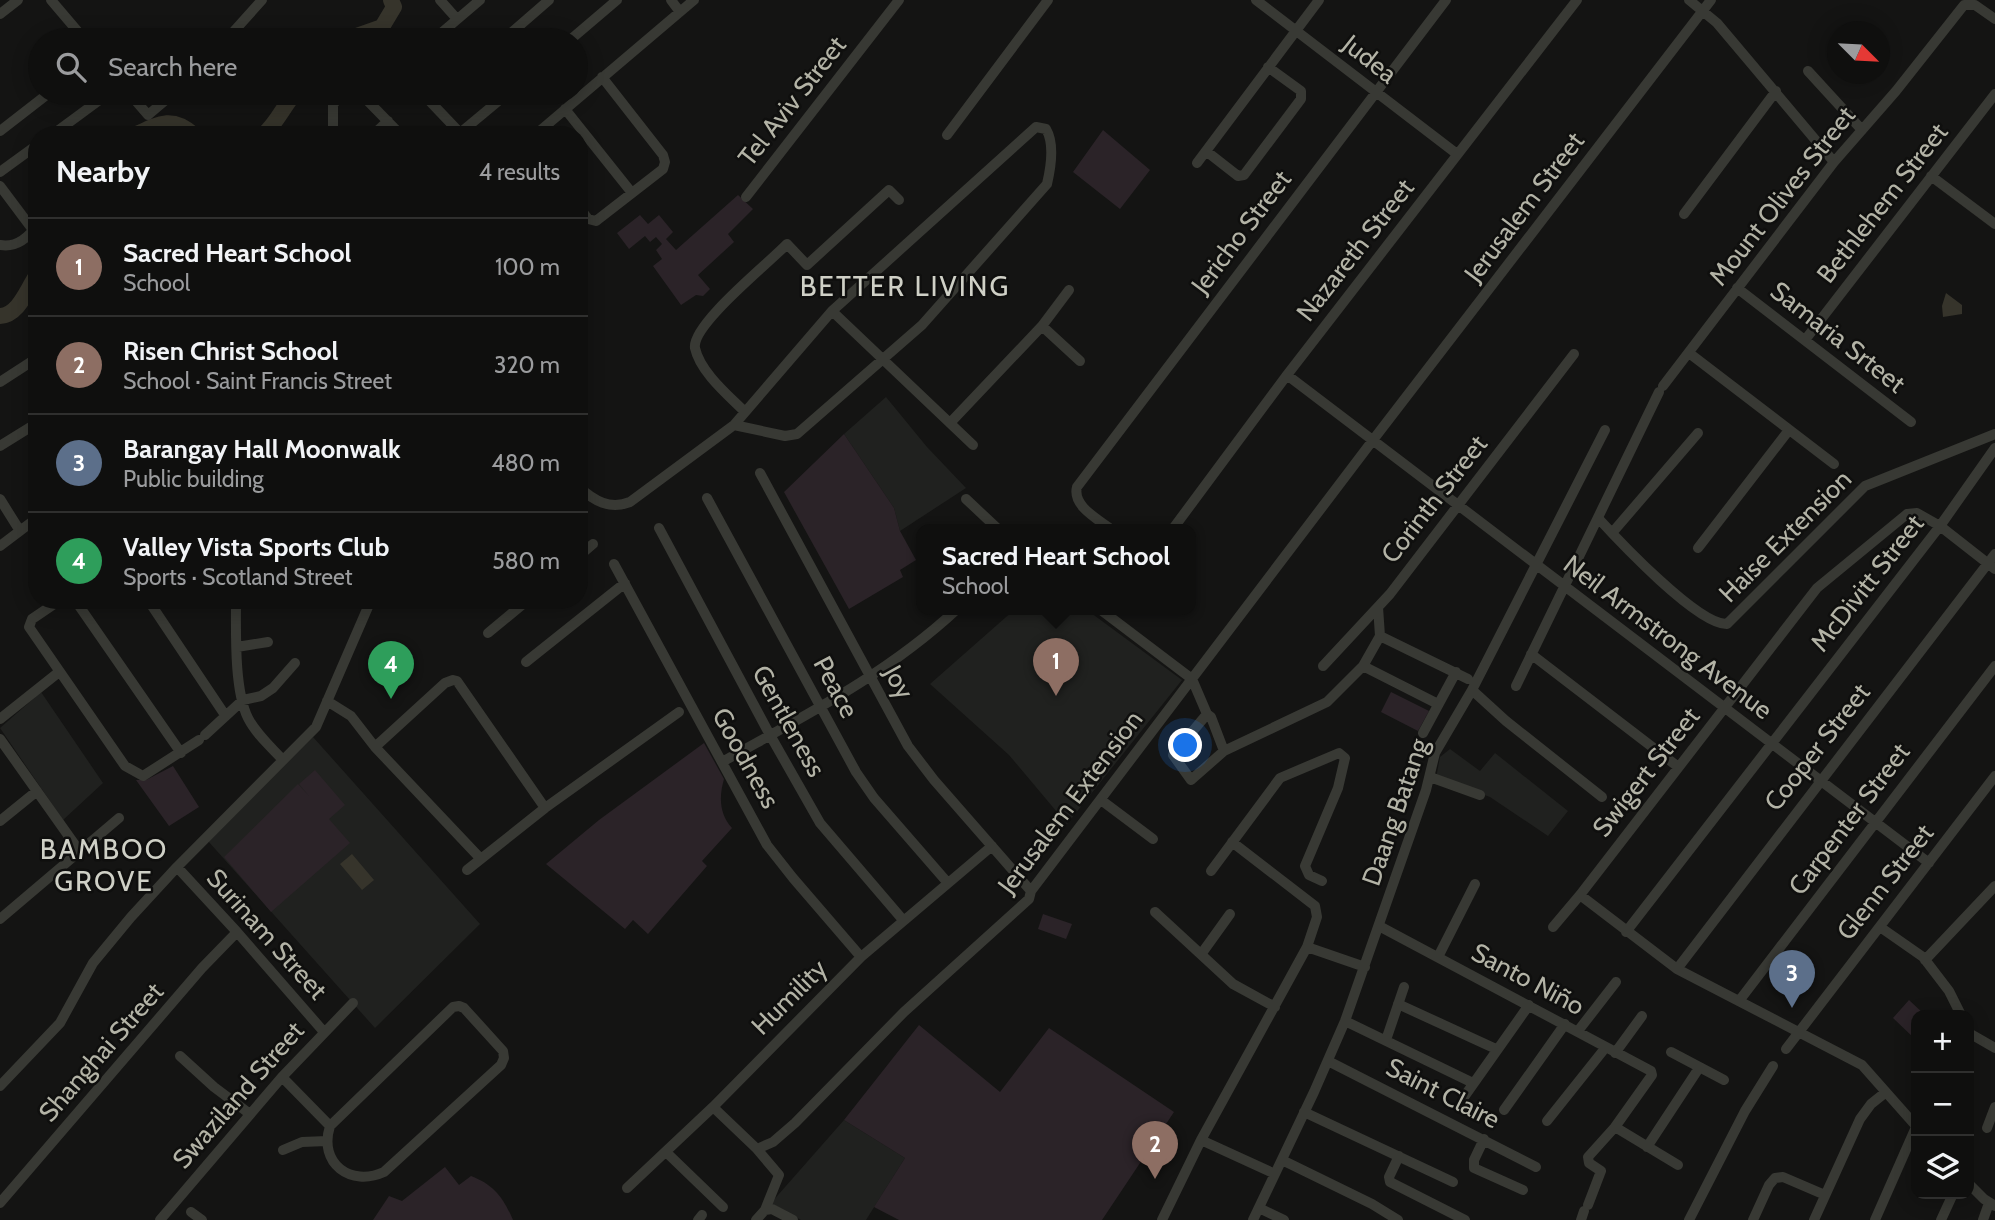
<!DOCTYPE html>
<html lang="en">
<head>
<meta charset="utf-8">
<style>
	body { margin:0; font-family:Cabin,sans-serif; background:#1d1d1c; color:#f1f3f6 }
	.controls { position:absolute; right:21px; bottom:21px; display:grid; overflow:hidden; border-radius:14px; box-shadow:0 4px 18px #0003 }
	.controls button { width:63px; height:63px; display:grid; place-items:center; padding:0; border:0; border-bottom:2px solid #2f2f2e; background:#0f0f0e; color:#f1f3f6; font:35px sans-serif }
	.compass { position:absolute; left:1827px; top:21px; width:63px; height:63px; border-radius:50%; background:#0f0f0e; box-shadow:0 4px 18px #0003; rotate:114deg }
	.you { position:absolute; left:1186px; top:746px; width:24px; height:24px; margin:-18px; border:5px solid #fff; border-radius:50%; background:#1a73e8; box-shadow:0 0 0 10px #1a73e833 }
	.badge { display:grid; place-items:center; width:46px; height:46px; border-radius:50%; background:#a3a3ea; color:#fff; font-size:23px; font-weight:700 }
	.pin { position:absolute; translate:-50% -58px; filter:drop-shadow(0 2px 4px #0008) }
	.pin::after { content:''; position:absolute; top:37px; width:24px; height:21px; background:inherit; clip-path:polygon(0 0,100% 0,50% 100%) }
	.popup { position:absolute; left:916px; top:524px; width:280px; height:91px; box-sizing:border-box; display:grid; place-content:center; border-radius:14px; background:#0f0f0e; filter:drop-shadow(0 2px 5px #0005); font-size:23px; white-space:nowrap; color:#9b9c9e }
	.popup b { font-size:26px; color:#f1f3f6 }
	.popup::after { content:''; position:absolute; left:50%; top:100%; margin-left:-14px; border:14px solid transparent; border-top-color:#0f0f0e }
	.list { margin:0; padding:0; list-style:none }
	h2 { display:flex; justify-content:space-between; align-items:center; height:91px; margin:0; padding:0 28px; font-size:30px }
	h2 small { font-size:23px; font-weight:400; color:#9b9c9e }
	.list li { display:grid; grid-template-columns:46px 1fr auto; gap:21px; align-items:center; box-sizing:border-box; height:98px; padding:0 28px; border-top:2px solid #2f2f2e }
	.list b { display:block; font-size:26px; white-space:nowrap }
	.list p { margin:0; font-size:23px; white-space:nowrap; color:#9b9c9e }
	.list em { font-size:23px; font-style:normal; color:#9b9c9e }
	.icon { flex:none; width:38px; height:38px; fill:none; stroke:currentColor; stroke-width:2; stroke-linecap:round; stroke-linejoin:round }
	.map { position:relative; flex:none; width:1995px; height:1220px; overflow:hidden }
	.search { position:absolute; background:#0f0f0e; box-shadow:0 4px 18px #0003; left:28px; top:28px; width:560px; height:77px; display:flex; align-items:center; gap:18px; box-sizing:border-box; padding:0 24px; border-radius:38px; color:#9b9c9e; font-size:26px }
	.panel { position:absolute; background:#0f0f0e; box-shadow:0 4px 18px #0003; left:28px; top:126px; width:560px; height:483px; border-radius:28px }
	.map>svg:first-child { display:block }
	.built { fill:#20211f }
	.green { fill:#2b2328 }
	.water { fill:#36342b }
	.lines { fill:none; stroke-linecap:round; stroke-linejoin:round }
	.river { stroke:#36342b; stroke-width:16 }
	.street { stroke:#383934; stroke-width:10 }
	.labels { text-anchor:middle; stroke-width:5; stroke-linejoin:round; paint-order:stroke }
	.street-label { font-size:26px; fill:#b3b3a6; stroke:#0f0f0e }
	.neighbourhood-label { font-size:28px; letter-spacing:2px; fill:#cfd0c6; stroke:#0f0f0e }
</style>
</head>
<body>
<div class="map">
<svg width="1995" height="1220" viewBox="0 0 1995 1220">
	<rect width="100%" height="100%" fill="#141413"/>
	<path class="built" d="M886,397l41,50 39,41 -66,43 -6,-23 -50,-74z
		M1014,610h73l95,70 -115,144 -58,-69 -79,-71z
		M41,692l62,91 -40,37 -63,-92z
		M313,737l167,187 -105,104 -167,-187z
		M1450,749l30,22 15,-18 73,58 -20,25 -58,-39 -54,-19 4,-21z
		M844,1120l61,38 -39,62h-65l-30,-17z"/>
	<path class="green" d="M1103,130l47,40 -30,39 -47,-37z
		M738,195l15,14 -25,25 6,8 -36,33 12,14 -7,7 -7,-1 -15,10 -28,-39 9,-7 -6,-9 6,-6 -6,-7 -6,5 -5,-6 -16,13 -12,-16 23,-18 8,9 11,-9 14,17 -7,7 10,11z
		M844,434l50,74 6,23 16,29 -16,10 3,7 -54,32 -65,-117z
		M1391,692l38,19 -11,20 -37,-19z
		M704,743l20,36c-5,17 -5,35 8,49l-30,33 5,5 -59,68 -15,-14 -8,9 -79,-65 53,-44z
		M173,766l26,41 -30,19 -33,-46h10z
		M315,770l30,35 -16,14 21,24 -79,69 -47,-55 74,-73 11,12 -10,-12z
		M1043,914l29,10 -6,15 -28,-10z
		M1909,1000l16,15h-9v25l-23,-22z
		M919,1025l81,67 49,-64 125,84 -72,108h-203l-25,-13 31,-49 -61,-38z
		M445,1167l14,18 12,-9c23,9 32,21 42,44h-140l16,-24 13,5z"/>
	<path class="water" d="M1946,293l16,12v9l-19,3 -1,-11z
		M352,854l22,26 -12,10 -22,-26z"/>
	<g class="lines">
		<path class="river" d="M345,40l37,-13 12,-20 -3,-7
			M135,135c23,-11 37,-20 59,0
			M263,135c14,-12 20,-28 32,-42
			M0,316c19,-1 27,-27 37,-41"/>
		<path class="street" d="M51,0l34,40
			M440,0l17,19
			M671,0l9,12
			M1256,0l201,154
			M1689,0l28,23 117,139
			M0,14l18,-14
			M226,40l36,-40
			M433,40l47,-40
			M503,40l46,-40
			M570,40l47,-40
			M1808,71l54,59
			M129,93l19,22 26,-22
			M360,93l41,42
			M422,93l40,42
			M565,109l67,84
			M0,131l49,-38
			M460,133l48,-40
			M52,135l57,-42
			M333,135v-30l8,-12
			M373,135l15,-14
			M535,135l159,-135
			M947,135l101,-135
			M1206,151l32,25 6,-1 57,-76v-8l-33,-24
			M1197,163l122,-163
			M0,172l37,-27
			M1931,176l64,48
			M0,186l33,44
			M746,197l153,-197
			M579,207l9,12 8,2 67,-52 2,-7 -2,-7 -61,-78
			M1684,214l92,-123
			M0,245c16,3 28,-7 37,-20
			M1737,288l174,134
			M37,305v2
			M832,311l141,134
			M1042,326l38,35
			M1805,340l190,-246
			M1689,353l145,111
			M1287,375l642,488
			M0,382l37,-24
			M1663,386l171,-224 62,-71 68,-86h11l20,14
			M745,412c-16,-16 -45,-40 -50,-64 -4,-23 74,-85 92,-104l20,21 82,-75 10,10
			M950,423l92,-97 27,-36
			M0,446l37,-23
			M760,473l148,273 26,34 97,111
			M579,487c15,14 31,23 51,15l104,-77 98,-114 204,-184 10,2c9,15 5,38 1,55l-125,141 -125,109 -12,2 -51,-11
			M707,498l149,274 18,26 73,84
			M0,499l20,32
			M966,499l33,31
			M1598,518c21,23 100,107 129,106l138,-138 130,-52
			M659,528l111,207 50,88 83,97
			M1112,530c-14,-11 -40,-24 -35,-43l369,-487
			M1172,530l115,-155 290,-375
			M1612,533l86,-100
			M0,546l37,-28
			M1698,548l91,-118
			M579,556l14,-12
			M614,564l153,281 26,33 68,79
			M60,600l-28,19 -3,8 96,139 18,10 56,-36
			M75,600l106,153
			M148,600l77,115
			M236,600c0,32 -2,90 12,118 8,16 23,29 35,42
			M236,601l49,2
			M1378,607l2,29
			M1101,610l91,69 15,35 4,3 13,34
			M488,633l40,-33
			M1380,636l88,43
			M237,647l31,-5
			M1531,654l146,112
			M526,662l99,-79
			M1323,666l67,-72 184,-240
			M1363,666l75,38
			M1516,686l143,-294
			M1472,690l34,31 96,76
			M327,701l24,15 24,31 105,111
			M1207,714l-34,41 18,25 33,-29 103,-49 36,-36 17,-30
			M0,719l59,-47
			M1423,733l33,-61
			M205,735l38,-35 18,-4 12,-8 22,-25
			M0,739l80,113
			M375,747l70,-64 8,-3 4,1 88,127
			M722,762c82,-46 164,-87 234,-152
			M1430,777l50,18
			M1101,800l52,39
			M0,821l37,-30
			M177,867l60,65 87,100
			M467,870l78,-62 134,-96
			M1211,871l69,-93 59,-25 6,5 -7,30 -33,78 4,9 13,6
			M1580,895l97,74 185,96 54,61
			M1155,912l78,72 42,23
			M0,919l119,-101
			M1379,926l272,145 1,4 -37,52 -27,30 1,6 12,8 -13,34
			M1553,927l27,-32 237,-307 90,-74 10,-1 23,13 55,43
			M1880,927l43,30 26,34 12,24
			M1626,932l314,-406 55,-78
			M1307,947l58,20
			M1202,953l28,-39
			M1438,957l37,-73
			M1925,960l70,-74
			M1677,969l318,-415
			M1739,1001l256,-335
			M1398,1004l98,45
			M459,1006l5,2 39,43 1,7 -3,7 -117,107c-33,15 -66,-8 -54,-46l123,-119z
			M1345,1021l128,62
			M1578,1031l38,-49
			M1969,1033l26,15
			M1386,1040l18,-53
			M1786,1049l209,-273
			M1671,1052l53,28
			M1615,1053l27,-37
			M180,1056l34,31 36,27
			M1328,1061l208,106
			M282,1077l48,49
			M0,1086l60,-63 33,-60 38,-46 46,-50 139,-140 55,-127
			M1464,1097l65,-92
			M713,1107l44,42 22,26 -14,35 -9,10
			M1504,1110l61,-86
			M1304,1112l149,70
			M1547,1121l59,-74
			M1615,1127l63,38
			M1987,1128l8,-21
			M1484,1139l-10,21v8l49,22
			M1201,1140l74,34
			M1647,1147l52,-79
			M757,1149l16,-7 22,-19 109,-111 125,-113 2,-8 342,-451 338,-440
			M283,1150l19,-8 25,-1
			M666,1152l57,55
			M1399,1156l-10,21 1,5 75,38
			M1282,1160l90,44 26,16
			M1969,1184l15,15 11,7
			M627,1188l86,-81 148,-150 131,-111
			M0,1203l202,-235 35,-36
			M1259,1208l25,12
			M765,1210l7,-1 21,11
			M191,1212l11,8
			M160,1220l122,-143 71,-74
			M698,1220l4,-5
			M1162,1220l39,-80 106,-193 10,-30 -2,-11 -83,-64
			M1253,1220l61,-128 31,-71 81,-231 9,-37 37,-63 133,-260
			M1581,1220l3,-9
			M1689,1220l56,-109 28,-45
			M1753,1220l16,-35 6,-7 8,-1 42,18
			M1814,1220l46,-101 11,-15 15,-12
			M1875,1220l41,-93
			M1941,1220l12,-26
			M1983,1220l6,-17"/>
	</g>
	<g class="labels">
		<g class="street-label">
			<text transform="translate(1370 59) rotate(38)" y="9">Judea</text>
			<text transform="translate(792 101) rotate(-52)" y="9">Tel Aviv Street</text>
			<text transform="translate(1782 196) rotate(-52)" y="9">Mount Olives Street</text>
			<text transform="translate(1882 203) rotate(-52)" y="9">Bethlehem Street</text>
			<text transform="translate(1524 207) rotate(-53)" y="9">Jerusalem Street</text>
			<text transform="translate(1241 232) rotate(-53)" y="9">Jericho Street</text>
			<text transform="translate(1355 250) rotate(-52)" y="9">Nazareth Street</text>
			<text transform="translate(1838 337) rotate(38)" y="9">Samaria Srteet</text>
			<text transform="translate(1434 499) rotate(-52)" y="9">Corinth Street</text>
			<text transform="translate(1785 536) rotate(-45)" y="9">Haise Extension</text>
			<text transform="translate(1867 583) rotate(-52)" y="9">McDivitt Street</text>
			<text transform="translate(1668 637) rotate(37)" y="9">Neil Armstrong Avenue</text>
			<text transform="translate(899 682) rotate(61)" y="9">Joy</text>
			<text transform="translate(836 687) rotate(62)" y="9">Peace</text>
			<text transform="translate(789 721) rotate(61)" y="9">Gentleness</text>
			<text transform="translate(1817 747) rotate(-52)" y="9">Cooper Street</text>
			<text transform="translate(746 758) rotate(61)" y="9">Goodness</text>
			<text transform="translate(1646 772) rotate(-52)" y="9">Swigert Street</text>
			<text transform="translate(1070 802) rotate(-53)" y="9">Jerusalem Extension</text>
			<text transform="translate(1395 812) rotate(-71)" y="9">Daang Batang</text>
			<text transform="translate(1849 819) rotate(-53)" y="9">Carpenter Street</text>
			<text transform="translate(1885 882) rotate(-52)" y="9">Glenn Street</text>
			<text transform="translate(267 934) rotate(48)" y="9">Surinam Street</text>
			<text transform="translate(1528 979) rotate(28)" y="9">Santo Niño</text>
			<text transform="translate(789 997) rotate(-45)" y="9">Humility</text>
			<text transform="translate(101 1052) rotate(-49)" y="9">Shanghai Street</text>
			<text transform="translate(1443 1093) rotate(27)" y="9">Saint Claire</text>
			<text transform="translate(238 1095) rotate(-49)" y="9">Swaziland Street</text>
		</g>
		<g class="neighbourhood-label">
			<text x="905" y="296">BETTER LIVING</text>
			<text x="104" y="859">BAMBOO<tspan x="104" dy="32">GROVE</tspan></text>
		</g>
	</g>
</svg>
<div class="controls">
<button>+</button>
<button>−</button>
<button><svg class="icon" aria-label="layers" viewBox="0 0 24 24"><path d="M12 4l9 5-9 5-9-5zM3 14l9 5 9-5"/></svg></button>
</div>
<svg class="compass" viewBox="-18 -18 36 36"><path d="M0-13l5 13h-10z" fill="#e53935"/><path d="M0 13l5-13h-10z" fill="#9b9c9e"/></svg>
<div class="you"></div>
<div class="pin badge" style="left:1056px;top:696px;background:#8d6e63">1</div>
<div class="popup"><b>Sacred Heart School</b>School</div>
<div class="pin badge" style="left:1155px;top:1179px;background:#8d6e63">2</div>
<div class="pin badge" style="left:1792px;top:1008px;background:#5c6f8a">3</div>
<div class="pin badge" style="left:391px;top:699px;background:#2e9e5b">4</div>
<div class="search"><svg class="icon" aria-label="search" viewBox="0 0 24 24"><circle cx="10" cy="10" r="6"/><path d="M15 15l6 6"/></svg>Search here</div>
<section class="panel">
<h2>Nearby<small>4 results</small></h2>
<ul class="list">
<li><span class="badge" style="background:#8d6e63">1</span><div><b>Sacred Heart School</b><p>School</p></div><em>100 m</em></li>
<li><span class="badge" style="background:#8d6e63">2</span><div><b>Risen Christ School</b><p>School · Saint Francis Street</p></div><em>320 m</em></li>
<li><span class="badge" style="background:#5c6f8a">3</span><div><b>Barangay Hall Moonwalk</b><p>Public building</p></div><em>480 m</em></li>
<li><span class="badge" style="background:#2e9e5b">4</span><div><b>Valley Vista Sports Club</b><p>Sports · Scotland Street</p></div><em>580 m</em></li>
</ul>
</section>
</div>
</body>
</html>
